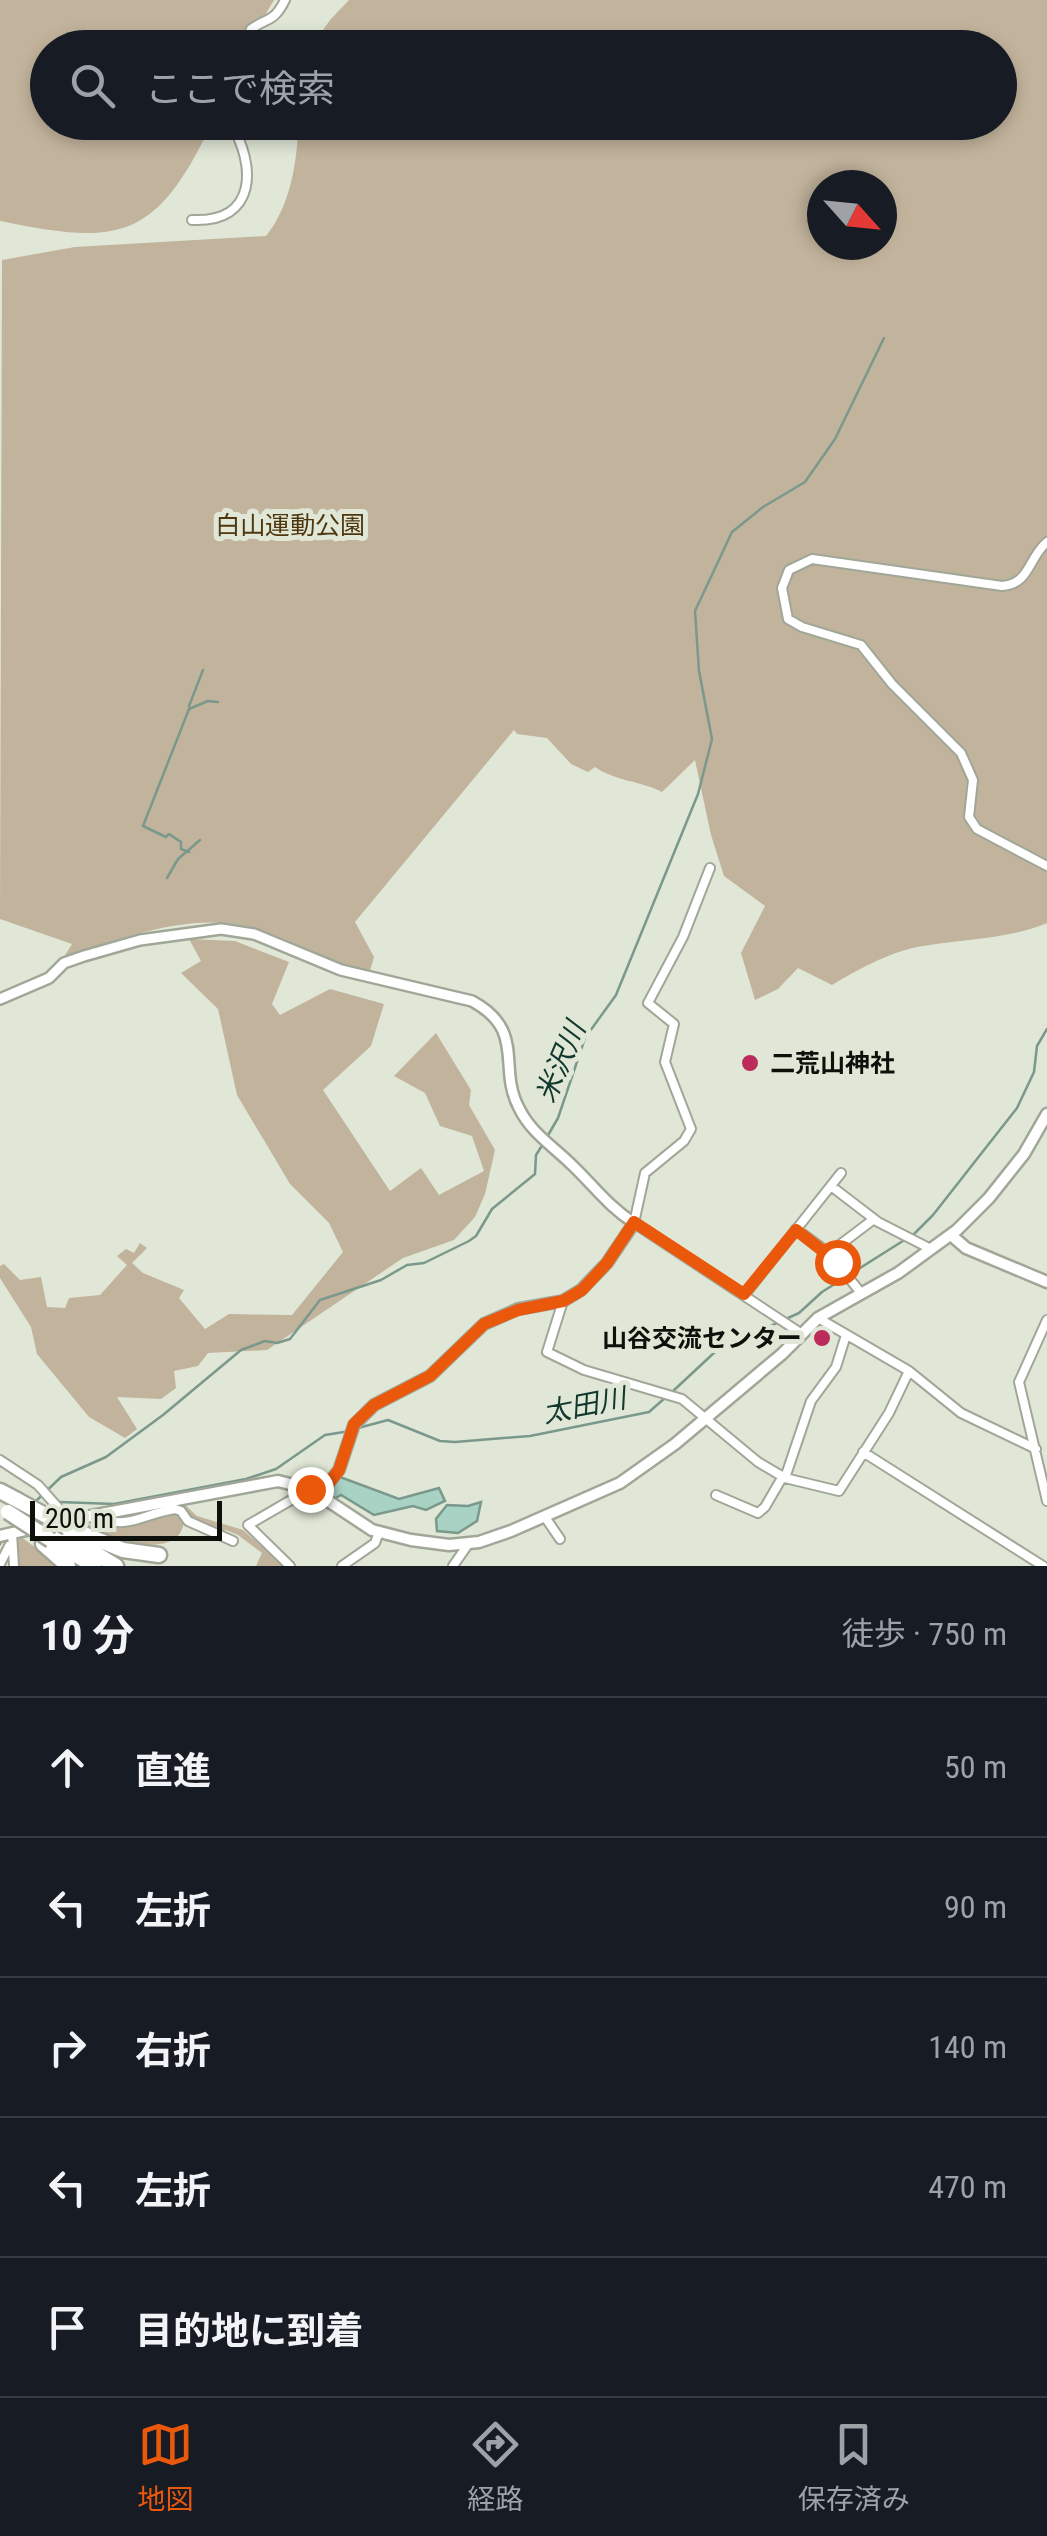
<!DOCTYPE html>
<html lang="ja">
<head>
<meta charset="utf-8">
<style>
	body { margin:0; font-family:"Roboto Condensed","Noto Sans JP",sans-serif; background:#242831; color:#f1f3f6 }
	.compass { position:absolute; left:807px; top:170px; width:90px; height:90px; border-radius:50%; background:#171b24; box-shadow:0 5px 15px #0003; rotate:117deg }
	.scale { position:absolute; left:30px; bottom:25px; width:192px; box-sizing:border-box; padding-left:10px; border:5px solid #0e100b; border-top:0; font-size:28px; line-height:35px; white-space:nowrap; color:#0e100b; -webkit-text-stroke:8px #e0e7d6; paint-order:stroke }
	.stop { position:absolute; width:30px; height:30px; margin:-22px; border:8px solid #ea580c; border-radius:50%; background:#fff }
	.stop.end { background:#ea580c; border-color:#fff; box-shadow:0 2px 10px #0008 }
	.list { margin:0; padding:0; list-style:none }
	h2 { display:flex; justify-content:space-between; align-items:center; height:130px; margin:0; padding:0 40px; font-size:42px }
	h2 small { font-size:32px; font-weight:400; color:#9ea1a6 }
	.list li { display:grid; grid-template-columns:65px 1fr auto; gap:30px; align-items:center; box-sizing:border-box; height:140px; padding:0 40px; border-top:2px solid #363941 }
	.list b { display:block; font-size:38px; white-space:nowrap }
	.list em { font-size:32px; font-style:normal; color:#9ea1a6 }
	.icon { flex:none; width:55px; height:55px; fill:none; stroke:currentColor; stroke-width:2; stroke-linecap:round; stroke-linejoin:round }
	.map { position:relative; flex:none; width:1047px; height:1566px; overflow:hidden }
	.search { position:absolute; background:#171b24; box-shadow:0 5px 15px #0003; left:30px; right:30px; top:30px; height:110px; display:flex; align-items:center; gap:25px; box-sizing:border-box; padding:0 35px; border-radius:55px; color:#9ea1a6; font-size:38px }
	.sheet { height:830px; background:#171b24 }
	nav { display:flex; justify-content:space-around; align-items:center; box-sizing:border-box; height:140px; border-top:2px solid #363941; background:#171b24; font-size:28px; color:#9ea1a6 }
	nav a { display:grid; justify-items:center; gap:5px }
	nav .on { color:#ea580c }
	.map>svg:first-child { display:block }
	.green { fill:#c2b39c; fill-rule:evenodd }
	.water { fill:#a8d2c3; stroke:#7a988c; stroke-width:2.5 }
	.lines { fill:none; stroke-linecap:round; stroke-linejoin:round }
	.stream { stroke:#7a988c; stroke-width:2.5 }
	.minor-casing { stroke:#a1a798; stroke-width:12 }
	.tertiary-casing { stroke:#a1a798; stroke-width:14 }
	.secondary-casing { stroke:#a1a798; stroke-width:15 }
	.motorway-casing { stroke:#a1a798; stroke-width:19 }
	.minor { stroke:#fff; stroke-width:8 }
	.tertiary { stroke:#fff; stroke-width:9 }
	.secondary { stroke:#fff; stroke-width:10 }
	.motorway { stroke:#fff; stroke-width:14 }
	.motorway-bridge-casing { stroke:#a1a798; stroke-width:19; stroke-linecap:butt }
	.motorway-bridge { stroke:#fff; stroke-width:14 }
	.route { stroke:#ea580c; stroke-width:12 }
	.poi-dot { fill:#bb2c5b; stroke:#e0e7d6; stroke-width:4 }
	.labels { text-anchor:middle; stroke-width:10; stroke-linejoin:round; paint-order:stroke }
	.park-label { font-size:25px; fill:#4e370f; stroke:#e0e7d6 }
	.poi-label { font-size:25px; font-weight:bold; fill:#0e100b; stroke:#e0e7d6; text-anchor:start }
	.water-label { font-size:28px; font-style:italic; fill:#12382d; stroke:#e0e7d6 }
</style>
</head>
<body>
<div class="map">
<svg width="1047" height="1566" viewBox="0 0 1047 1566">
	<rect width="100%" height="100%" fill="#e0e7d6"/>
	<path class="green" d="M0,0h274l-28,47 -198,1v74l164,1c-56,117 -91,123 -212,98z
		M349,0h698v923c-40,17 -88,16 -130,24 -29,6 -60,23 -85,38l-34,-17 -20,21 -23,11 -14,-47 24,-47 -41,-30 -13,-41 -16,-75 -33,32c-21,-11 -47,-11 -67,-25l-7,5 -17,-8 -24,-26 -30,-4 -3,-4 -159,192 19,35 -5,17c-37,-11 -71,-31 -108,-44 -63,-21 -137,7 -197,27l8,-13 -72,-25 2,-659 73,-13 191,-11c24,-29 32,-76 32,-113l702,-1v-74l-689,-1 19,-27zM822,185h60v60h-60z
		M189,939l46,2 54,21 -17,42 8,11 50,-26 54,15 -13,42 -48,44 67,101 31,-23 18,27 45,-24 -12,-35 -32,-10 -15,-33 -31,-17 42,-43 35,57 -2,15 26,45 -10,44 -10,23 -21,23 -51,18 -136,92 -59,3 -10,13 -24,5 2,17 -15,11 -44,-2 20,32 -12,9 -36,-21 -52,-63 -6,-27 -31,-49v-12l4,-2 16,16 21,-3 6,30 18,1 4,-10 31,-3 27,-30 -10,-9 9,-7 8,4 6,-10 7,5 -15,15 11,10 41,17 -5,8 26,31 24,-15 63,1 51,-63 -14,-29 -39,-39 -53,-89 -19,-86 -37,-36 20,-12z
		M182,1502l15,14 46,14 41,36h-28l6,-13 -24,-18 -12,-5 -7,2 -25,-12 -11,-13 -8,-3 -40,14 -22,1z
		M172,1512l12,8c-3,46 -82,15 -110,4l53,3z
		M20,1536l40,30h-43l-1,-20z"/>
	<path class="water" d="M340,1477l59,22 40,-11 6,13 -19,9 -13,-4 -39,9 -33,-20 -7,4 -8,-7z
		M481,1502l-4,19 -19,12 -21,-2 -1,-12 11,-14 21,1z"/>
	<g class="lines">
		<path class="stream" d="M189,706l14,-36
			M189,852l-8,-3v-7l-12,-8 -3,3 -23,-11 46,-117 19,-8 10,1
			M167,878l11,-19 22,-19
			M547,1137l11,-19 27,-80 31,-43 82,-201 14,-55 -13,-68 -4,-60 37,-79 31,-25 42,-25 30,-43 49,-101
			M913,1235l20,-20 84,-107 17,-36 3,-26 10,-17
			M672,1392l44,-41 83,-38 23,-21 84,-53
			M358,1428l30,-8 52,21 15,1 75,-6 119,-24 17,-15
			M36,1501l25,-24 45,-20 57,-42 78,-65 24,-9 12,2 13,-4 30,-39 61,-20 26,-15 17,-2 45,-22 7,-5 16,-27 43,-35 1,-19 7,-11
			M59,1502l55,2 132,-25 30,-10 49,-34 25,-4
			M0,1544l1,-3"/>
		<defs>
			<path id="minor" d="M243,48l8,-19c18,-12 23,-7 34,-29
				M192,220c65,3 65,-54 38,-98
				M1047,542c-19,16 -17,42 -45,44l-190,-27 -23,11 -7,18 6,31 14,8 59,18 31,39 69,69 12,27 -4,37 8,12 70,37
				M710,868l-27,69 -35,66 26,21 -9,38 26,67 -7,12 -39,32 -11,50 168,111
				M831,1186l47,36 53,27
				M796,1229l33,24 45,-34
				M829,1253l32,40
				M745,1294l96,-121
				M563,1301l-16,51 37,18 98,29 76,63 27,16 54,13 50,-78 20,-42
				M818,1318l91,53 52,42 75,36
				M1047,1320l-28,62 28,119
				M863,1452l180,114
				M0,1460l38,25 31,35
				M785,1478l26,-77 25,-34 10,-32
				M716,1495l42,18 7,-6 18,-31
				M91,1517c42,13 47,-2 84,-8l6,2 7,10 45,20
				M545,1517l15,22
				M12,1533l2,33
				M0,1564l9,-18
				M290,1566l-42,-41 62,-36
				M342,1566l33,-23 4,-11
				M453,1566l16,-23"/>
			<path id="tertiary" d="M0,999l49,-21 15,-15 20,-7 56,-16 81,-11 33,5 87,36 131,31c55,30 25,66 47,107 12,25 34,38 53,57 21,20 37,42 62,58l-27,40 -26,27 -18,11 -45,8 -34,15 -54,52 -56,29 -20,20 -15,45 -20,25"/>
			<path id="secondary" d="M951,1235l15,13 81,34
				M0,1536l69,-16 209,-39 32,8 62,41 39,10 38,5 30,-3 32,-11 109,-48 55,-39 107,-90 36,-36 80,-45 59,-43 32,-32 35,-44 23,-40"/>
			<path id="motorway" d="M0,1491l17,9
				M67,1527l56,23 36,5
				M62,1533l54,33
				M51,1540l43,26
				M43,1544l25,22"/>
		</defs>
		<use href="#minor" class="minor-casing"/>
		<use href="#tertiary" class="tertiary-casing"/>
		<use href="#secondary" class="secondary-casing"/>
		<use href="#motorway" class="motorway-casing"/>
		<use href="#minor" class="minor"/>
		<use href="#tertiary" class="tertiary"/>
		<use href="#secondary" class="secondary"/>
		<use href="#motorway" class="motorway"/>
		<defs>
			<path id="motorway-bridge" d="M17,1500l50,27
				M8,1512l43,28"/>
		</defs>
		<use href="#motorway-bridge" class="motorway-bridge-casing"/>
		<use href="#motorway-bridge" class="motorway-bridge"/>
	</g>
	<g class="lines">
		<path class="route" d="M310,1489l10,6 19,-25 15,-46 20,-19 56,-29 54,-52 34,-14 45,-9 19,-11 25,-27 27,-41 110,72 52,-64 41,32"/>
	</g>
	<g class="poi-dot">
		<circle cx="750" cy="1063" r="10"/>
		<circle cx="822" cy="1338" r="10"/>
	</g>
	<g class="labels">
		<g class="park-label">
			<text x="290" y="534">白山運動公園</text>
		</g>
		<g class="poi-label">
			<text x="770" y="1072">二荒山神社</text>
			<text x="802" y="1347" text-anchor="end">山谷交流センター</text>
		</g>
		<g class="water-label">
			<text transform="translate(560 1062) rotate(-67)" y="10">米沢川</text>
			<text transform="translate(584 1405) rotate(-11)" y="10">太田川</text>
		</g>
	</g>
</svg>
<svg class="compass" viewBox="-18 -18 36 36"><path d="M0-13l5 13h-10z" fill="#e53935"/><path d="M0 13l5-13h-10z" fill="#9ea1a6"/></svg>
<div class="scale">200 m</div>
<div class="stop" style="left:837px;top:1262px"></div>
<div class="stop end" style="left:310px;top:1489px"></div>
<div class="search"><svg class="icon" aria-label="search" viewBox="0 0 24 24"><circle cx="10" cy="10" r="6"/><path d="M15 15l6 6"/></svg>ここで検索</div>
</div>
<section class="sheet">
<h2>10 分<small>徒歩 · 750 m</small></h2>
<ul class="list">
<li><svg class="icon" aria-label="ahead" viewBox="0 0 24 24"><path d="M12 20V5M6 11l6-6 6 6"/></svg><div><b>直進</b></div><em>50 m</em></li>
<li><svg class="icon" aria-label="left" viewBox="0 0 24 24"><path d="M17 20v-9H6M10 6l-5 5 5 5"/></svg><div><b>左折</b></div><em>90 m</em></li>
<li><svg class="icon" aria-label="right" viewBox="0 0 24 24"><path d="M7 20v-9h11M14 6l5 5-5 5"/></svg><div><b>右折</b></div><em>140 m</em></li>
<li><svg class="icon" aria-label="left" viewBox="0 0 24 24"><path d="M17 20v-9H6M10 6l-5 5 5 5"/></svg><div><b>左折</b></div><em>470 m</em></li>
<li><svg class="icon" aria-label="arrive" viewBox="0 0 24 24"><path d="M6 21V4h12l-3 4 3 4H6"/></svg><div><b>目的地に到着</b></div></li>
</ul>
</section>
<nav>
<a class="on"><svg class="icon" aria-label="map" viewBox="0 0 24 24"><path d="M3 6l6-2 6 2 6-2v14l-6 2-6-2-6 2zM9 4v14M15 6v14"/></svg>地図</a>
<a><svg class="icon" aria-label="directions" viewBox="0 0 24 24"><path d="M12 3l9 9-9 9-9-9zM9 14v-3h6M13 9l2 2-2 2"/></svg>経路</a>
<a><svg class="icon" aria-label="saved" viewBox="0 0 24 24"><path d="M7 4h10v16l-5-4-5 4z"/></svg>保存済み</a>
</nav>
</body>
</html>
